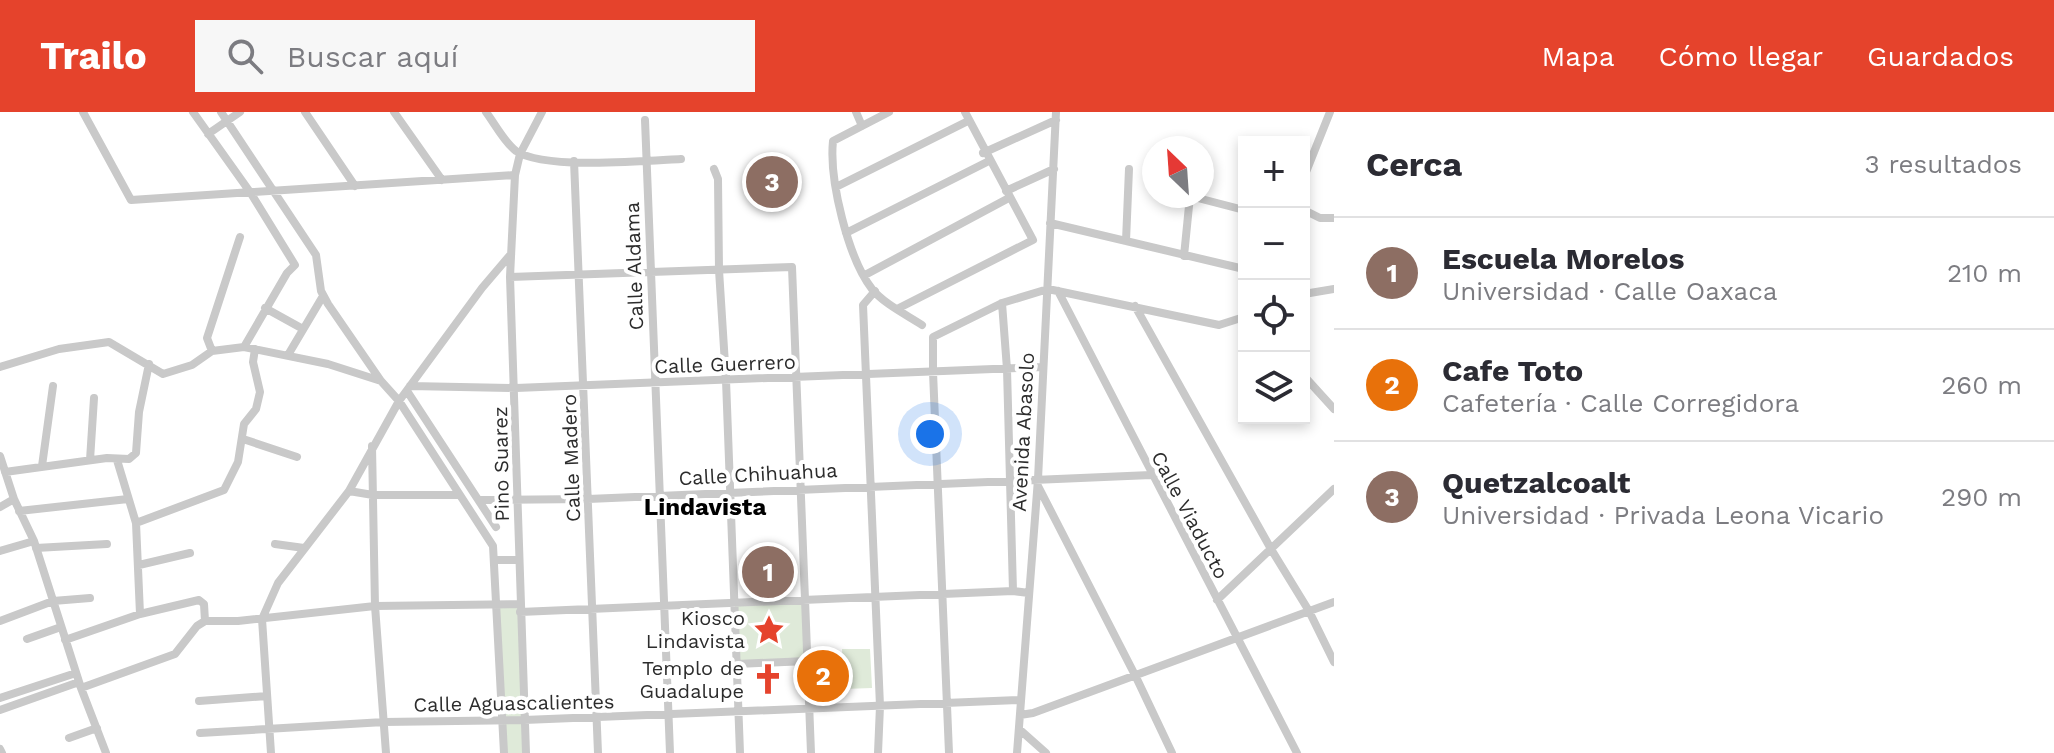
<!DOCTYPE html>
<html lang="es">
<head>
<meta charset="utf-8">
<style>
	body { margin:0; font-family:"Work Sans",sans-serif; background:#f7f7f7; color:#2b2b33 }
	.controls { position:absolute; right:24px; top:24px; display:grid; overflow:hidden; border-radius:0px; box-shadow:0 4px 12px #0003 }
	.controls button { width:72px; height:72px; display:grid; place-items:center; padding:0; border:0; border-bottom:2px solid #e1e1e2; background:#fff; color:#2b2b33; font:40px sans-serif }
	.compass { position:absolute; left:1142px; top:24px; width:72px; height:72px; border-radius:50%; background:#fff; box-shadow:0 4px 12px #0003; rotate:335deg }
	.you { position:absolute; left:930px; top:322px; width:28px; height:28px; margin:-20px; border:6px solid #fff; border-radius:50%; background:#1a73e8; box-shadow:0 0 0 12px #1a73e833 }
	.badge { display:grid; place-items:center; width:52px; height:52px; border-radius:50%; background:#e5432c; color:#fff; font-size:26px; font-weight:700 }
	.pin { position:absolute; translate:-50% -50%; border:4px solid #fff; box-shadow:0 2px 8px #0006 }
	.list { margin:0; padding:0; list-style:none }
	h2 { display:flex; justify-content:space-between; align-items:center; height:104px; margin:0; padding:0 32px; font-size:34px }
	h2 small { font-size:26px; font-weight:400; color:#7c7c81 }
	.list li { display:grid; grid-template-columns:52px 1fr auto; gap:24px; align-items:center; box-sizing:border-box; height:112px; padding:0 32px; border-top:2px solid #e1e1e2 }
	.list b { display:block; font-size:30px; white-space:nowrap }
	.list p { margin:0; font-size:26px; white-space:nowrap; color:#7c7c81 }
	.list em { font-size:26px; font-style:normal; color:#7c7c81 }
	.icon { flex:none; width:44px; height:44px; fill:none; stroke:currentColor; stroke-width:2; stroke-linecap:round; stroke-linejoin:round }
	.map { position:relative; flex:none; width:1334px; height:641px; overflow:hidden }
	header { display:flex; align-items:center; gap:48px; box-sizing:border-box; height:112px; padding:0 40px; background:#e5432c; color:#fff }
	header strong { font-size:38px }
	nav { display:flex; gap:44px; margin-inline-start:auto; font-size:28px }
	.search { width:560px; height:72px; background:#f7f7f7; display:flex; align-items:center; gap:20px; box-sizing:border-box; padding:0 28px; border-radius:0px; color:#7c7c81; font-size:30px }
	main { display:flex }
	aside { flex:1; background:#fff }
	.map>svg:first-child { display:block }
	.green { fill:#dfead9 }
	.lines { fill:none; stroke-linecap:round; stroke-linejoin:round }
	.minor { stroke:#c9c9c9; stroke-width:8 }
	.labels { text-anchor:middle; stroke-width:8; stroke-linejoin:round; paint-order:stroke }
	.street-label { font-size:20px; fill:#2c2c2c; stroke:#fff }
	.poi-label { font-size:20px; fill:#2c2c2c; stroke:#fff; text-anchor:end }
	.quarter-label { font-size:24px; font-weight:bold; fill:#000; stroke:#fff }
</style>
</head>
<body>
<header>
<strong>Trailo</strong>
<div class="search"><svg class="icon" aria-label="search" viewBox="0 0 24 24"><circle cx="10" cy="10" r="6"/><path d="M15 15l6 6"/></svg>Buscar aquí</div>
<nav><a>Mapa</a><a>Cómo llegar</a><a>Guardados</a></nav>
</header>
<main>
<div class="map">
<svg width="1334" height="641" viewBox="0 0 1334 641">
	<rect width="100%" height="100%" fill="#fff"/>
	<path class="green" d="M804,488l3,61 -70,3 -2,-61z
		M496,492h24l6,149h-22z
		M842,537h28l2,39 -28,1z"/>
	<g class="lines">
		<path class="minor" d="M83,0l48,88 384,-25
			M193,0l57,80 45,73 -8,8 -43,74
			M221,0l95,143 5,36 7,13 53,77
			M305,0l50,74
			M394,0l48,68
			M486,0c9,12 18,30 30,39 28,19 129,10 165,8
			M856,0l6,14
			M889,0l-56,29c-4,39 15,117 39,148 12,15 35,26 50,36
			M645,8l25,633
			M208,22l32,-22
			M983,41l73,-33
			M574,49l24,592
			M714,57l4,10 1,91 7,110 14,373
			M1304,65l26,-65
			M836,75l130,-65
			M1006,79l48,-22
			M1304,98l16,8h14
			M1050,111l194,46
			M846,121l141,-71
			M1126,129l3,-72
			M1184,144l6,-60 54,14
			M865,163l142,-76
			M510,165l282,-10 19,486
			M875,179l-12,14 17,401 -2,47
			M1058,179l239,462
			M1304,182l30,-5
			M1002,191l5,66 6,222
			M1135,194l136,243 38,62 25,51
			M265,196l38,21
			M897,197l136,-69 -68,-128
			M212,239l-5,-13 33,-101
			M288,243l35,-59
			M0,255l59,-18 50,-7 54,32 29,-9 20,-14 32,-4 84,17 53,17 18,20 94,145 11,207
			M1304,264l30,33
			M410,274l106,2 526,-21
			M407,279l89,136
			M243,327l54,18
			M372,334l3,160 11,147
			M0,344l14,43 20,42 47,147 25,65
			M90,348l4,-62
			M117,348l19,63 4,91
			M42,354l11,-80
			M5,360l102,-14 22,1 7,-6 3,-41 10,-48
			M1038,374l98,191 36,76
			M349,379l24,4h86
			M480,388l108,-1 563,-24
			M0,395l14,-8
			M19,399l109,-12
			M136,411l88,-33 14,-28 6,-38 12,-15 4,-17 -7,-30 2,-13
			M275,432l29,4
			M36,436l71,-4
			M0,439l34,-10
			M494,448h25
			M139,453l51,-12
			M1217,488l117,-111
			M520,500l493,-21 16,2
			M0,509l53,-20 37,-3
			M205,509h33l137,-15 145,-2
			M27,527l34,-12
			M65,528l75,-26 59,-14 5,4 1,17
			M737,552l70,-3
			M81,576l94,-34 22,-28 8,-5
			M0,586l76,-25
			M199,589l68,-5
			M0,598l79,-28
			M1020,603l13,-2 301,-111
			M1019,617l27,24
			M200,621l184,-11 140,-2 497,-20
			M69,626l28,-10
			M0,637l2,4
			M271,641l-9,-134 16,-36 71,-92 50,-90 83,-113 29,-34
			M526,641l-16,-476 5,-102 5,-21 22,-42
			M949,641l-16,-381v-35l69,-34 46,-14 171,36 25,-8
			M1017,641l21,-274 18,-367"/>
	</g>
	<defs>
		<symbol id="sight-bare" viewBox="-9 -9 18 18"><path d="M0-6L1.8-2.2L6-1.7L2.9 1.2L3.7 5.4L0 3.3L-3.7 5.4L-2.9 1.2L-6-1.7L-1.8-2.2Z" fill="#e5432c" stroke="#fff" stroke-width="2.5" paint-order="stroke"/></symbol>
		<symbol id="church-bare" viewBox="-9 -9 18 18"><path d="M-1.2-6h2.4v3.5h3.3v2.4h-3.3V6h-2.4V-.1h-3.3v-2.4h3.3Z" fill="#e5432c" stroke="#fff" stroke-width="2.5" paint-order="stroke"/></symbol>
	</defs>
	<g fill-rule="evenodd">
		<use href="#sight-bare" x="747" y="496" width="44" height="44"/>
		<use href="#church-bare" x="746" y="545" width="44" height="44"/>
	</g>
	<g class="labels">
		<g class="street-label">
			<text transform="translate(634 154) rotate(-92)" y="7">Calle Aldama</text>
			<text transform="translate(725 252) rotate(-2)" y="7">Calle Guerrero</text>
			<text transform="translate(1023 320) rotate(-87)" y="7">Avenida Abasolo</text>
			<text transform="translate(571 346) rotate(-92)" y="7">Calle Madero</text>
			<text transform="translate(501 352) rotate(-91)" y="7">Pino Suarez</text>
			<text transform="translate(758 362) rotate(-3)" y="7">Calle Chihuahua</text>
			<text transform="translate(1190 403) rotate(62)" y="7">Calle Viaducto</text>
			<text transform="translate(514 591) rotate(-1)" y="7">Calle Aguascalientes</text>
		</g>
		<g class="poi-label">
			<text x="745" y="513">Kiosco<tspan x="745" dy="23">Lindavista</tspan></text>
			<text x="744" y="563">Templo de<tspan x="744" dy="23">Guadalupe</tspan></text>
		</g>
		<g class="quarter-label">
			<text x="705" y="403">Lindavista</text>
		</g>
	</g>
</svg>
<div class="controls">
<button>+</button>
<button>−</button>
<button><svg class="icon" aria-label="locate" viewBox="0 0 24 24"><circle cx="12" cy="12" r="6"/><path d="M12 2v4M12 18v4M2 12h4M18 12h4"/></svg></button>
<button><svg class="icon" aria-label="layers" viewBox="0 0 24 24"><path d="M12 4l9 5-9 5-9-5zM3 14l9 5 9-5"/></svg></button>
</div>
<svg class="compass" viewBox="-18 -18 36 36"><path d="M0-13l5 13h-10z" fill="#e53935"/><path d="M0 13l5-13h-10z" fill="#7c7c81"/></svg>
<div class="you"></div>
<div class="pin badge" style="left:768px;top:460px;background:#8d6e63">1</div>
<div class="pin badge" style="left:823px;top:564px;background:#e8710a">2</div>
<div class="pin badge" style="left:772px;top:70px;background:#8d6e63">3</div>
</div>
<aside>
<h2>Cerca<small>3 resultados</small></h2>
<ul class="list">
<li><span class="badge" style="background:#8d6e63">1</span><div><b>Escuela Morelos</b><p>Universidad · Calle Oaxaca</p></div><em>210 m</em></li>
<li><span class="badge" style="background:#e8710a">2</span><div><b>Cafe Toto</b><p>Cafetería · Calle Corregidora</p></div><em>260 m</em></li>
<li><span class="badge" style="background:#8d6e63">3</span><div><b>Quetzalcoalt</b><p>Universidad · Privada Leona Vicario</p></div><em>290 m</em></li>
</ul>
</aside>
</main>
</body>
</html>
